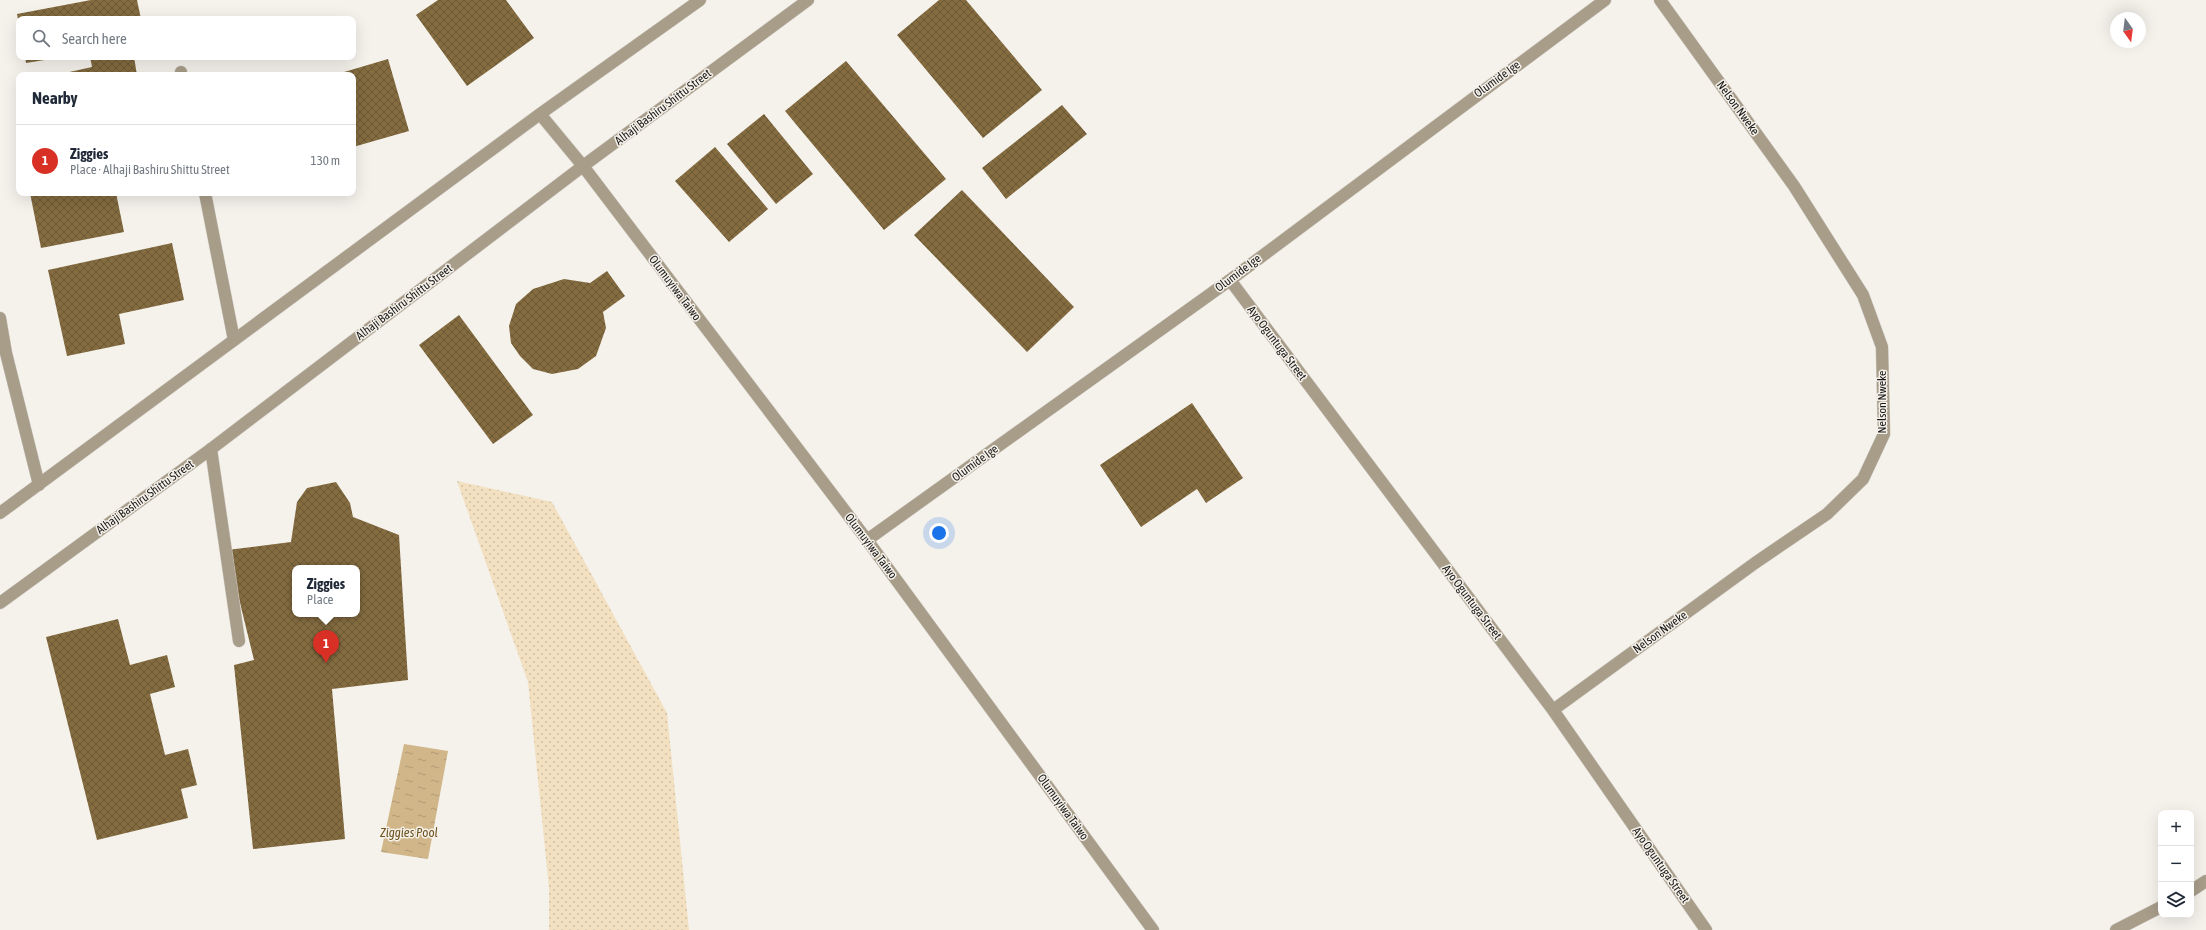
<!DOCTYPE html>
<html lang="en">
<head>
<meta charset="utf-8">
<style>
	body { margin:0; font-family:"Asap Condensed",sans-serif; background:#f2f2f3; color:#1f2937 }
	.controls { position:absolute; right:12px; bottom:12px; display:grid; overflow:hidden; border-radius:8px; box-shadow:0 4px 16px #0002 }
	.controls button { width:36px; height:36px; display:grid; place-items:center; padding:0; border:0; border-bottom:1px solid #e0e1e3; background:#fff; color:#1f2937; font:20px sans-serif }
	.compass { position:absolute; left:2110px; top:12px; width:36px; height:36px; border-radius:50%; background:#fff; box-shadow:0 4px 16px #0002; rotate:166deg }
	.you { position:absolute; left:939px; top:533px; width:14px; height:14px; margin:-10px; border:3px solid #fff; border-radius:50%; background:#1a73e8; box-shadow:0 0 0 6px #1a73e833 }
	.badge { display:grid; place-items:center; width:26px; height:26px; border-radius:50%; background:#d93025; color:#fff; font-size:13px; font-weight:700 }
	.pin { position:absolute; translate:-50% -33px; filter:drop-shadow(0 1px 2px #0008) }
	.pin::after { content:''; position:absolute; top:21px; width:14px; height:12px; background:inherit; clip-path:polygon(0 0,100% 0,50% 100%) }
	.popup { position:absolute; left:292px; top:565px; width:68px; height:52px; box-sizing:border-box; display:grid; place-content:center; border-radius:8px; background:#fff; filter:drop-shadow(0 1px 3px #0005); font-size:13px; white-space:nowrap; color:#747a83 }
	.popup b { font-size:15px; color:#1f2937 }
	.popup::after { content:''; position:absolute; left:50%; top:100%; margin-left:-8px; border:8px solid transparent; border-top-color:#fff }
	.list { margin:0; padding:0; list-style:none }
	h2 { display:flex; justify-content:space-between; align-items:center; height:52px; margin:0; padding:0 16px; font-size:17px }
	h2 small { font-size:13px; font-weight:400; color:#747a83 }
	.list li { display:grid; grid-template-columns:26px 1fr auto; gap:12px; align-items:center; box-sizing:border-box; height:72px; padding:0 16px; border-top:1px solid #e0e1e3 }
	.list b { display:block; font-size:15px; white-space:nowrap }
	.list p { margin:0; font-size:13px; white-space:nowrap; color:#747a83 }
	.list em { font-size:13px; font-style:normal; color:#747a83 }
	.icon { flex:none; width:22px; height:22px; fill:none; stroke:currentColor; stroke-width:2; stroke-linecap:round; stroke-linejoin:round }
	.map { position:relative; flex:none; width:2206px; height:930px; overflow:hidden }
	.search { position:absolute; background:#fff; box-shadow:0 4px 16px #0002; left:16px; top:16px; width:340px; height:44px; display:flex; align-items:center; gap:10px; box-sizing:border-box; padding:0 14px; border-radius:8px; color:#747a83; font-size:15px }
	.panel { position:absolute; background:#fff; box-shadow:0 4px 16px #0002; left:16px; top:72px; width:340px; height:124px; border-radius:8px }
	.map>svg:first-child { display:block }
	.grass { fill:url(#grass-dots) }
	.water { fill:url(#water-ripples) }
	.building { fill:url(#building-cross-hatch); fill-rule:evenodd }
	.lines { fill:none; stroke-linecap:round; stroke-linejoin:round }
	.lane-casing { stroke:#d2cec9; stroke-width:13 }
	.street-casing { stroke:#d2cec9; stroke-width:13 }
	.lane { stroke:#a89d89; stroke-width:12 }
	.street { stroke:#a89d89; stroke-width:12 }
	.labels { text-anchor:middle; stroke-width:3; stroke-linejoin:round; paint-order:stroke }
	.street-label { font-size:12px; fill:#1b1917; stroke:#f5f1eb }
	.water-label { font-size:13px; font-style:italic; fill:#6e531d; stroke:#f5f1eb }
</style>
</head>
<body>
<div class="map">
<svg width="2206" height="930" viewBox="0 0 2206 930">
	<defs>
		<pattern id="grass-dots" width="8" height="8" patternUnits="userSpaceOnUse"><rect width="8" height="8" fill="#f2e0c0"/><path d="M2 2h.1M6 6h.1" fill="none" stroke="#cfc0a4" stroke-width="1.8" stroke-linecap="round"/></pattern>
		<pattern id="water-ripples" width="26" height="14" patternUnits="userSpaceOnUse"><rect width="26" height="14" fill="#d0b688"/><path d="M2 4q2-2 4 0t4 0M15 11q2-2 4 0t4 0" fill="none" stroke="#b29c75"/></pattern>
		<pattern id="building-cross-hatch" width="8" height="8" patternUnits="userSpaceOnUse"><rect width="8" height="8" fill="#846c40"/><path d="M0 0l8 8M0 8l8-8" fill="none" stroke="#6b5835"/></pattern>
	</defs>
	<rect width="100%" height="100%" fill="#f5f1eb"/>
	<path class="grass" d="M457,481l95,21 115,211 22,217h-140v-42l-21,-206z"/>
	<path class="water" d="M404,744l44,7 -20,108 -47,-7z"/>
	<path class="building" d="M91,0h46l4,19h-123l-1,-5z
		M438,0h68l28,38 -67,48 -51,-71z
		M939,0h27l76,90 -59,48 -86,-103z
		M25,57h32v1l-31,5z
		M90,57h44l3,18h-81l36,-8z
		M388,59l21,72 -56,16v-72h-19z
		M846,61l100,118 -62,51 -99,-119z
		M1062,105l25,29 -81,65 -24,-31z
		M764,114l49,60 -37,30 -49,-60z
		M715,147l53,62 -39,33 -54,-61z
		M962,190l112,117 -47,45 -113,-117z
		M30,193h86l8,39 -83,16z
		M172,243l12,57 -65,14 6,30 -58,12 -19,-86z
		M607,271l18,25 -22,16 3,16 -10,28 -18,13 -26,5 -19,-5 -13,-13 -9,-13 -2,-17 7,-22 17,-15 31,-10 26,4z
		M459,315l74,100 -40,29 -74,-99z
		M1192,403l51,75 -37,25 -9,-14 -56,38 -41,-62z
		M336,482l14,21 3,14 46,18 9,145 -76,9 13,150 -92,10 -19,-184 20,-5 -27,-110 64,-8 6,-40 10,-14zM295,568h62v46h-62z
		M118,619l12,46 37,-10 8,32 -25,7 15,61 23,-6 9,36 -16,4 7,29 -91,22 -51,-203z"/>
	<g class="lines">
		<defs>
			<path id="lane" d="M181,72v3
				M205,193l29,147
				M211,449l28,192"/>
			<path id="street" d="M540,114l43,52 284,374 286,390
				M1230,280l323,430 153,220
				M0,318l6,35 33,132
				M0,513l540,-399 160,-114
				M867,540l363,-260 375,-280
				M0,603l211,-154 372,-283 225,-166
				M1553,710l202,-147 72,-49 36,-35 21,-45 -2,-87 -19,-52 -69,-109 -134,-186
				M2191,891l15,-10
				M2116,930l45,-23"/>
		</defs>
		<use href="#lane" class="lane-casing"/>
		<use href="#street" class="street-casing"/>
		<use href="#lane" class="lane"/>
		<use href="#street" class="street"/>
	</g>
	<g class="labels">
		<g class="street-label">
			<text transform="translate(1497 79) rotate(-36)" y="4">Olumide Ige</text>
			<text transform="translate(663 107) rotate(-37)" y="4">Alhaji Bashiru Shittu Street</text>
			<text transform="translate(1738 108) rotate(54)" y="4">Nelson Nweke</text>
			<text transform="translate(1238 273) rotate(-37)" y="4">Olumide Ige</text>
			<text transform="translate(675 288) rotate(53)" y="4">Olumuyiwa Taiwo</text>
			<text transform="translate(404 302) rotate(-37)" y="4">Alhaji Bashiru Shittu Street</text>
			<text transform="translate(1277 343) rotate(53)" y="4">Ayo Oguntuga Street</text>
			<text transform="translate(1882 402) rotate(-90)" y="4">Nelson Nweke</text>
			<text transform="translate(975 463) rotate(-36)" y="4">Olumide Ige</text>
			<text transform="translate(145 497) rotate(-36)" y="4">Alhaji Bashiru Shittu Street</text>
			<text transform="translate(871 546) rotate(53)" y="4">Olumuyiwa Taiwo</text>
			<text transform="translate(1472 602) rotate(53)" y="4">Ayo Oguntuga Street</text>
			<text transform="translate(1660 632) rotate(-36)" y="4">Nelson Nweke</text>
			<text transform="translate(1063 807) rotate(54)" y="4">Olumuyiwa Taiwo</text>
			<text transform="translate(1661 865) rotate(55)" y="4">Ayo Oguntuga Street</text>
		</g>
		<g class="water-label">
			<text x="409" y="837">Ziggies Pool</text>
		</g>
	</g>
</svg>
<div class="controls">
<button>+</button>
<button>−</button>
<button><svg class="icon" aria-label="layers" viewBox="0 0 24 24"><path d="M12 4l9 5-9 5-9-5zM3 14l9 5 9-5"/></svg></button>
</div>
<svg class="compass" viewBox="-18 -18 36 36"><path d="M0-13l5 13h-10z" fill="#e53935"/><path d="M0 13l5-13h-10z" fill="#747a83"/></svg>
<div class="you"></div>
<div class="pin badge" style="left:326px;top:663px">1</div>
<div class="popup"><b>Ziggies</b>Place</div>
<div class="search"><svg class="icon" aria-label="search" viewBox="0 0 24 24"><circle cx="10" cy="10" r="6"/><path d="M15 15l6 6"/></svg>Search here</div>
<section class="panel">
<h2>Nearby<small></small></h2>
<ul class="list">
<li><span class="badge">1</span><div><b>Ziggies</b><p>Place · Alhaji Bashiru Shittu Street</p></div><em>130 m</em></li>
</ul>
</section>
</div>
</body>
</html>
